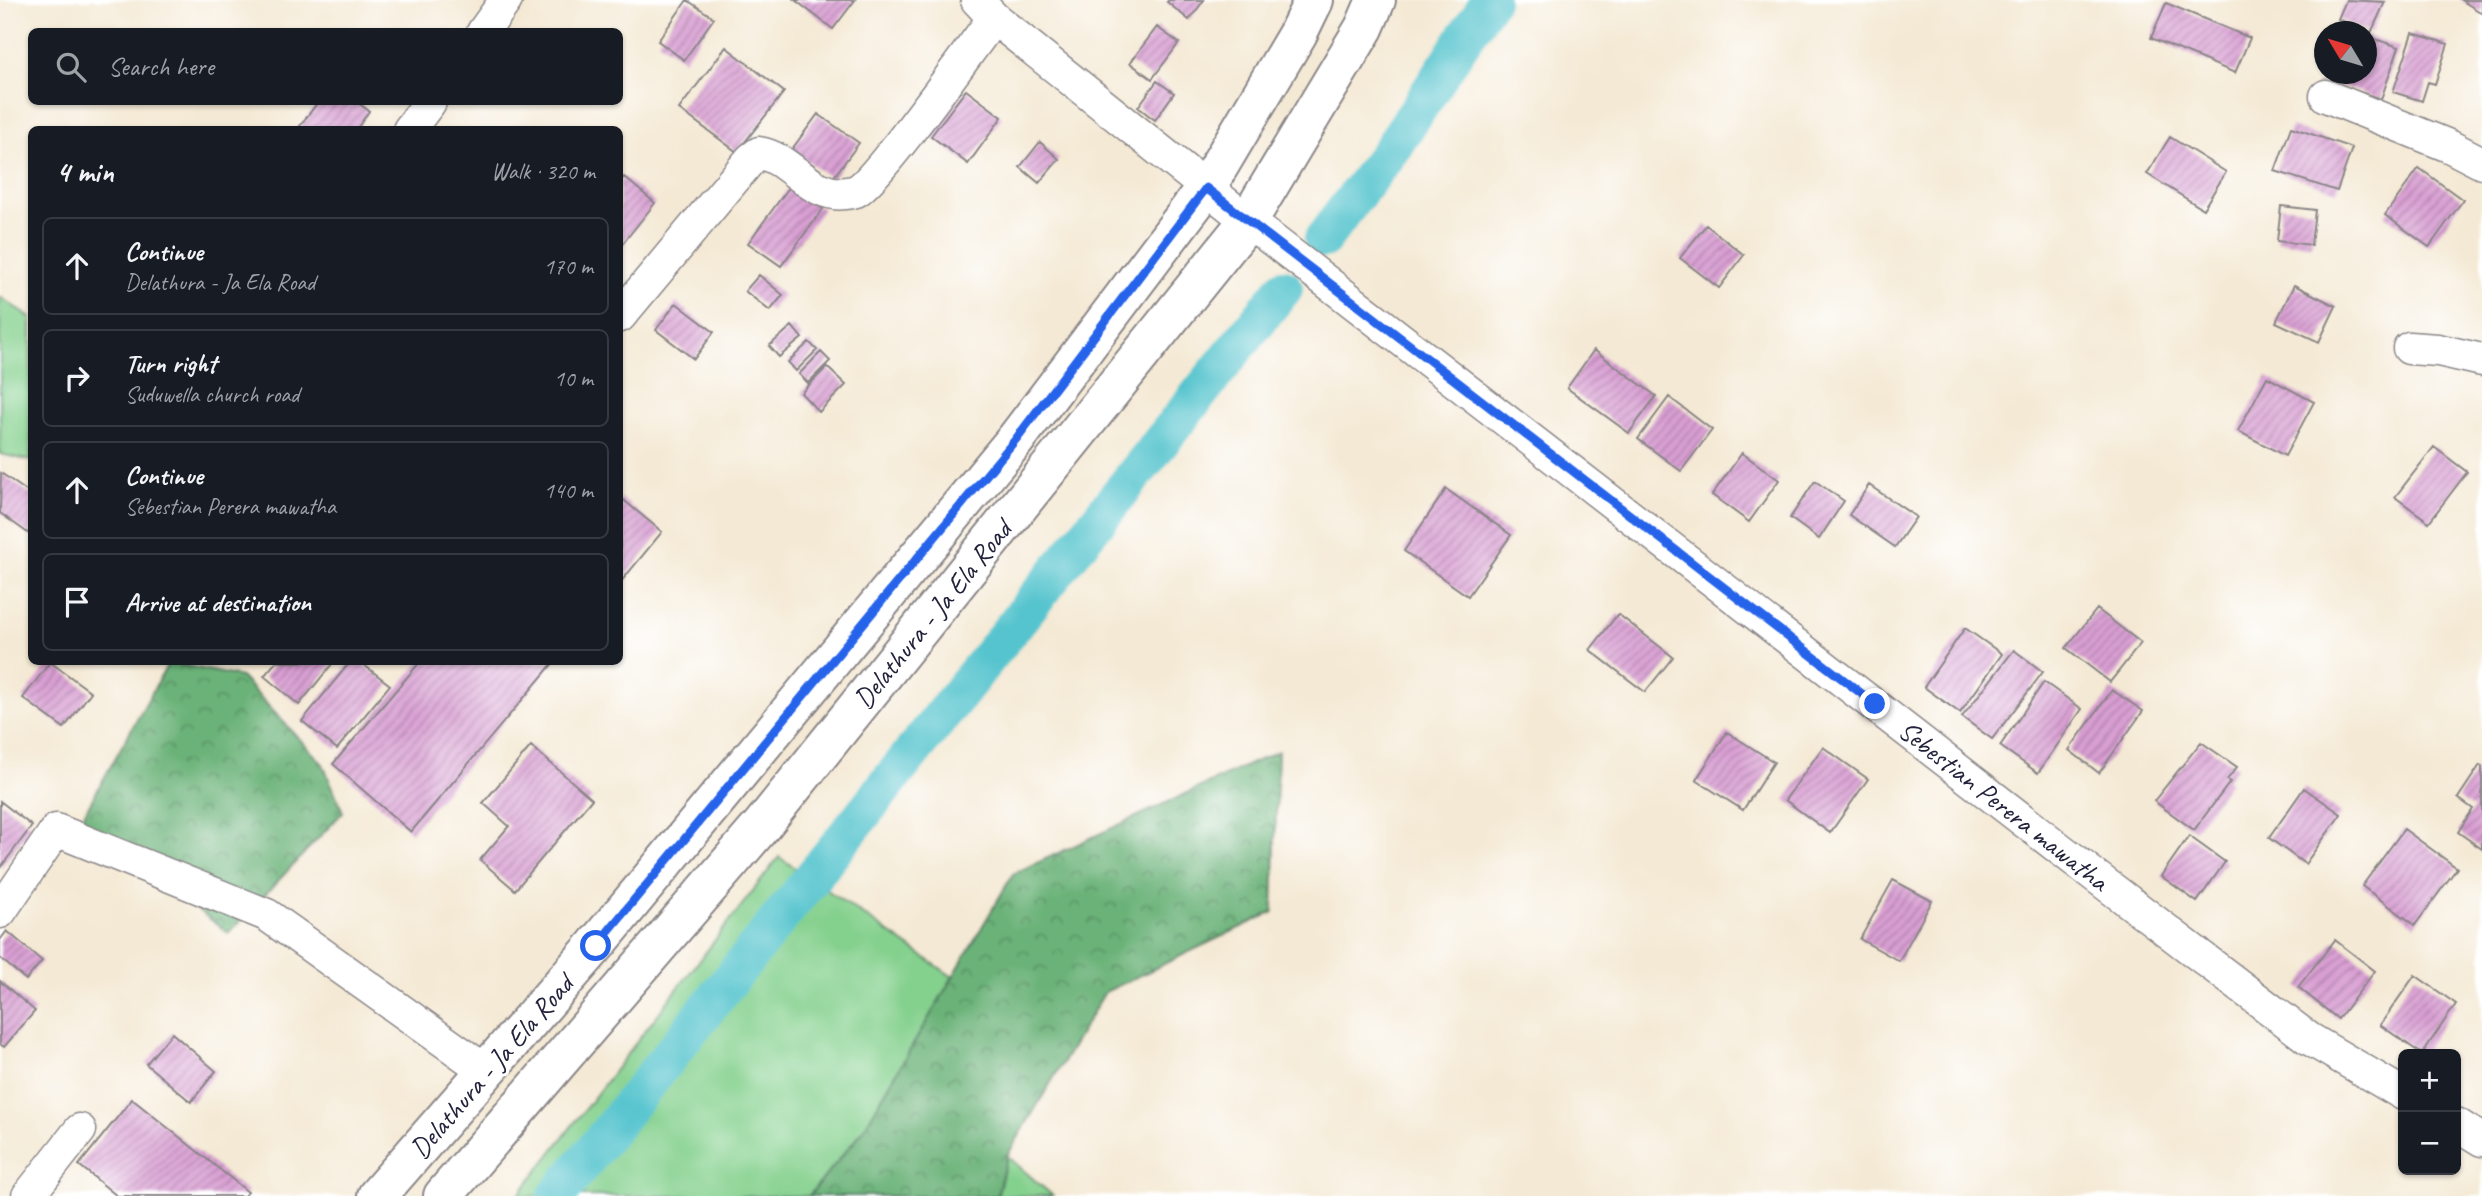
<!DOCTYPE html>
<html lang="en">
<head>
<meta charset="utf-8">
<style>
	body { margin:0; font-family:Caveat,sans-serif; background:#20242c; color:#f1f3f6 }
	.controls { position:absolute; right:21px; bottom:21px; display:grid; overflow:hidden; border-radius:10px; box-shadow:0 2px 5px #0004 }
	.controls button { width:63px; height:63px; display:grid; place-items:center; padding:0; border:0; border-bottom:2px solid #363941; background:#171b24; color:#f1f3f6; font:35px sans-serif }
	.compass { position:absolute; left:2314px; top:21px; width:63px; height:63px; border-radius:50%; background:#171b24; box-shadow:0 2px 5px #0004; rotate:308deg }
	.stop { position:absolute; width:21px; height:21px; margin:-16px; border:5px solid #2563eb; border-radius:50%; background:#fff }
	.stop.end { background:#2563eb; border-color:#fff; box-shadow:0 2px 7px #0008 }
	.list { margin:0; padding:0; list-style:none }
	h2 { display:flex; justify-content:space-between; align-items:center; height:91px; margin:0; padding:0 28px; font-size:30px }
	h2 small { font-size:23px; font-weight:400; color:#9ea1a6 }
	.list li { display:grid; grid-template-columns:46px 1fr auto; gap:21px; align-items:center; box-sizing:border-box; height:98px; margin:0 14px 14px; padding:0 14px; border:2px solid #363941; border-radius:10px }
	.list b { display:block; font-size:26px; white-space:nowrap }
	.list p { margin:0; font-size:23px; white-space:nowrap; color:#9ea1a6 }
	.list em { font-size:23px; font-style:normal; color:#9ea1a6 }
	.icon { flex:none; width:38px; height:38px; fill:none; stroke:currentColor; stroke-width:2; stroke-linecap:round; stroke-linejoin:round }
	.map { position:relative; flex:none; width:2482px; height:1196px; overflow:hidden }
	.search { position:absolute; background:#171b24; box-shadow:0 2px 5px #0004; left:28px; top:28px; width:595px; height:77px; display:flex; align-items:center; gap:18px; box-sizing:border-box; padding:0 24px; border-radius:10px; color:#9ea1a6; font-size:26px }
	.panel { position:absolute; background:#171b24; box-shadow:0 2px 5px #0004; left:28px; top:126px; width:595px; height:539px; border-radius:10px }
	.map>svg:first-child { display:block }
	.green { fill:#84d08d; stroke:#537964; stroke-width:2 }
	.forest { fill:url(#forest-crowns); stroke:#466a5a; stroke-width:2 }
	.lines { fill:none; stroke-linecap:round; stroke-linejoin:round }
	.canal { stroke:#57c4ce; stroke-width:38 }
	.building { fill:url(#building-hatch) }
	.street-casing { stroke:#8b8688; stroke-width:35 }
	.primary-casing { stroke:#8b8688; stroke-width:42 }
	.street { stroke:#fff; stroke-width:32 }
	.primary { stroke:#fff; stroke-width:38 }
	.route { stroke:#2563eb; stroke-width:9 }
	.labels { text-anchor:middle; stroke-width:6; stroke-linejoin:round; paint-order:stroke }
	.street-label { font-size:28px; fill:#22223b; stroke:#fff }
</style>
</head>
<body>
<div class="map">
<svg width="2482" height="1196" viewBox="0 0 2482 1196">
	<defs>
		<pattern id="forest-crowns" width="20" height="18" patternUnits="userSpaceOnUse" patternTransform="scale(1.75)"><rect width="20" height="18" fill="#6bb278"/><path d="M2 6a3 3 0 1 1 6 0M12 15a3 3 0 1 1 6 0" fill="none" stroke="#589064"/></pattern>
		<pattern id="building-hatch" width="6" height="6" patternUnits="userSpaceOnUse" patternTransform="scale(1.75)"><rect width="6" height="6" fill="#d99fd3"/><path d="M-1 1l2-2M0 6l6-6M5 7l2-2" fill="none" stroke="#b081ac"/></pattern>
	</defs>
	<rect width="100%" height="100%" fill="#fff"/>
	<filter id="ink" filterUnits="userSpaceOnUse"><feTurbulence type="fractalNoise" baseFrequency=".0143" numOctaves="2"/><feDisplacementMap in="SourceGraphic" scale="14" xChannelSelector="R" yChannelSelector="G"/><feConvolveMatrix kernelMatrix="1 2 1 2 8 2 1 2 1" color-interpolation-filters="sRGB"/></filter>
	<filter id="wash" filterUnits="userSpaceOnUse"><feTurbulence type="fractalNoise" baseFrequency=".00686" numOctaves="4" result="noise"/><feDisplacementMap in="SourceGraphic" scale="28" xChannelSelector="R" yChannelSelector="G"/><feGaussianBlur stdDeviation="1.57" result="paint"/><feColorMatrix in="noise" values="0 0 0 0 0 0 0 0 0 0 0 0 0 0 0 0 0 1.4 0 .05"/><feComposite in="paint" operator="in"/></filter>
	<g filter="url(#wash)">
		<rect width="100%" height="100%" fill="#f4e9d4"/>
		<path class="green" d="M0,297l31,21v143l-31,-7z
			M779,857l174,120 -91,155 -53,64h-291z
			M1007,1156l46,40h-56z"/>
		<path class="forest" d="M169,662l72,15 82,87 20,48 -114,121 -150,-110z
			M1278,751l-5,161 -168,80 -98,164 -10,40h-188l53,-64 151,-258z"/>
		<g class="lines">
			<path class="canal" d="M1323,239l69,-91 98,-148
				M557,1196l727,-908"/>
		</g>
		<g id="blocks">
			<path class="building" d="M687,0l27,18 -30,42 -26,-19z
				M795,0h60l-22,29z
				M1169,0h35l-15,20 -22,-18z
				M2346,0l39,2 -14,31 -33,-14z
				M2461,0h21v13z
				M2166,3l84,35 -15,35 -84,-35z
				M1157,27l22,16 -27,36 -22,-16z
				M2413,33l35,11 -13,40 -7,-2 -6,19 -29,-9z
				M2366,36l33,11 -18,52 -48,-16 3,-9h30z
				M726,47l58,45 -47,60 -58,-43z
				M1157,81l17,12 -19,27 -17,-13z
				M966,90l36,27 -34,47 -37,-28z
				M318,102h39l12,9 -13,19h-59z
				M818,114l41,29 -27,36 -40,-30z
				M2291,127l61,21 -15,43 -62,-20z
				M2170,137l56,35 -23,37 -56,-35z
				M1040,142l19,17 -20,24 -19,-16z
				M2419,168l44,32 -34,47 -44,-32z
				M624,177l31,26 -35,44v-65z
				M790,186l33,23 -42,57 -33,-23z
				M2281,206l34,4 -4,35 -34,-4z
				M1706,225l38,30 -25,33 -39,-30z
				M759,275l24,20 -13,16 -25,-20z
				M2294,285l42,21 -17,36 -43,-20z
				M676,303l38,29 -20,27 -38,-29z
				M792,326l10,12 -23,19 -10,-11z
				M809,342l8,8 -21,21 -8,-9z
				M1594,350l62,46 -27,37 -62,-45z
				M821,352l9,9 -22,22 -9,-9z
				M827,367l19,18 -27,27 -18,-19z
				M2267,377l47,25 -29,54 -47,-25z
				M1669,397l43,33 -31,41 -43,-32z
				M2434,447l33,25 -38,50 -34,-25z
				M1742,453l37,27 -30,42 -37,-27z
				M1,473l31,22v41l-32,-23z
				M1815,481l29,20 -25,38 -29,-21z
				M1869,485l47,32 -21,30 -46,-32z
				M1446,489l65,46 -43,61 -64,-45z
				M620,497l42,35 -42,51z
				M2097,609l44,34 -31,39 -44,-34z
				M1618,614l55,43 -28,35 -55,-42z
				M1965,628l37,26 -42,59 -36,-26z
				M2014,650l29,22 -51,67 -30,-22z
				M50,662l41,30 -27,36 -41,-30z
				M276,662h53l3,2 -33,41 -35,-29z
				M350,662h10l30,23 -53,64 -35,-28z
				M420,662h134l-143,170 -78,-68z
				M2044,682l38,27 -44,64 -38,-27z
				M2112,690l31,21 -44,62 -30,-23z
				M1727,732l47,30 -31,48 -47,-30z
				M2201,742l36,25 -10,13 3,2 -36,48 -40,-29z
				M531,746l61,53 -77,91 -35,-30 29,-34 -26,-23z
				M1823,747l45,32 -38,54 -45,-33z
				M2480,765l2,1v83l-24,-17 15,-23 -15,-11z
				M2304,788l37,26 -36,50 -36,-26z
				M0,801l32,25 -32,42z
				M2404,829l53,39 -42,57 -53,-39z
				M2189,836l36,26 -28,40 -36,-26z
				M1893,880l39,21 -33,60 -39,-22z
				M7,931l35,30 -16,19 -26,-22v-18z
				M2335,940l40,31 -37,48 -40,-32z
				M2415,975l41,29 -34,50 -42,-29z
				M0,981l35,30 -31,36 -4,-3z
				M172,1033l44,38 -25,31 -45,-38z
				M132,1099l116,93 -4,4h-127l-38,-31z"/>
		</g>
	</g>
	<g filter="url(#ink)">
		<use href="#blocks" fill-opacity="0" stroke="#8b8688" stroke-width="2"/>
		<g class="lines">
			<defs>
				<path id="street" d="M977,0l17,18 254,203 838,648 222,169 95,56
					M483,32l23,-32
					M2326,96l123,50 33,17
					M409,130l21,-28
					M620,316l131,-157 8,-6c28,4 46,36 75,40 5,1 17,0 22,-2 20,-9 117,-146 138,-173
					M2409,348l29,2 44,10
					M0,912l56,-82 211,85 219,156
					M2456,1124l26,16
					M28,1196l52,-66"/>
				<path id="primary" d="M377,1196l218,-250 421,-507 190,-251 92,-155 16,-33
					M443,1196l320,-372 485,-603 116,-193 12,-28"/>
			</defs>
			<use href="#street" class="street-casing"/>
			<use href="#primary" class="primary-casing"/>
			<use href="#street" class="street"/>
			<use href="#primary" class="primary"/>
		</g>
	</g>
	<g class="lines" filter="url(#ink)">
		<path class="route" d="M596,946l420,-507 190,-251 669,516"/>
	</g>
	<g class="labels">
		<g class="street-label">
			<text transform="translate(932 614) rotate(-51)" y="10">Delathura - Ja Ela Road</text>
			<text transform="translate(2004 805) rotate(38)" y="10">Sebestian Perera mawatha</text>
			<text transform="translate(491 1066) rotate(-49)" y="10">Delathura - Ja Ela Road</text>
		</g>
	</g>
</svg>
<div class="controls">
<button>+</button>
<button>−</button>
</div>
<svg class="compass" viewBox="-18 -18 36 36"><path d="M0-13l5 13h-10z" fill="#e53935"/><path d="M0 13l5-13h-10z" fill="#9ea1a6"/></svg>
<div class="stop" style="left:596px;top:946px"></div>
<div class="stop end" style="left:1875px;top:704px"></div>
<div class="search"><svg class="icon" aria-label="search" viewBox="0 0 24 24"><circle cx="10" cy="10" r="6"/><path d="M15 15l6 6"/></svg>Search here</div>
<section class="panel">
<h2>4 min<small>Walk · 320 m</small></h2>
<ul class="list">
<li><svg class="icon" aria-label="ahead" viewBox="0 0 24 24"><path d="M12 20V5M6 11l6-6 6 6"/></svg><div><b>Continue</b><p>Delathura - Ja Ela Road</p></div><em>170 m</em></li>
<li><svg class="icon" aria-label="right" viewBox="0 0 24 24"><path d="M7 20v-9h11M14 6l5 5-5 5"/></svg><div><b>Turn right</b><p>Suduwella church road</p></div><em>10 m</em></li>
<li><svg class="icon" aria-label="ahead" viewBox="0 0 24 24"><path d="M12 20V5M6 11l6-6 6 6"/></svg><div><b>Continue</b><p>Sebestian Perera mawatha</p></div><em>140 m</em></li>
<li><svg class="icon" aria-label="arrive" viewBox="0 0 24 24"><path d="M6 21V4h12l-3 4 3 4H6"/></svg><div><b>Arrive at destination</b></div></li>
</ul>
</section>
</div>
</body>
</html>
